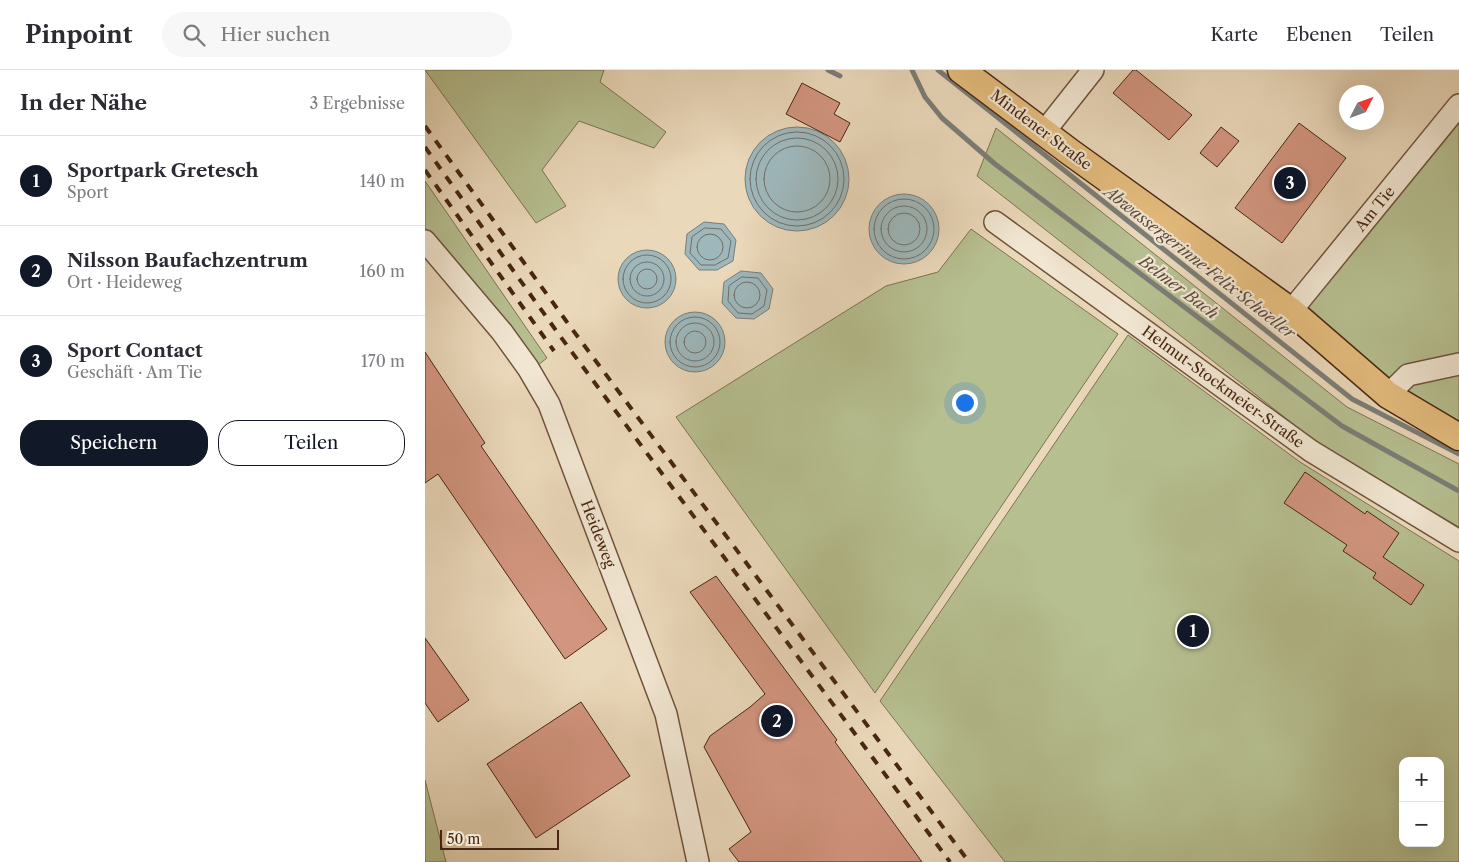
<!DOCTYPE html>
<html lang="de">
<head>
<meta charset="utf-8">
<style>
	body { margin:0; font-family:"Libre Caslon Text",serif; background:#f7f7f7; color:#2b2b33 }
	.controls { position:absolute; right:15px; bottom:15px; display:grid; overflow:hidden; border-radius:10px; box-shadow:0 5px 20px #0002 }
	.controls button { width:45px; height:45px; display:grid; place-items:center; padding:0; border:0; border-bottom:1px solid #e1e1e2; background:#fff; color:#2b2b33; font:25px sans-serif }
	.compass { position:absolute; left:914px; top:15px; width:45px; height:45px; border-radius:50%; background:#fff; box-shadow:0 5px 20px #0002; rotate:48deg }
	.scale { position:absolute; left:15px; bottom:12px; width:119px; box-sizing:border-box; padding-left:5px; border:2px solid #482612; border-top:0; font-size:14px; line-height:18px; white-space:nowrap; color:#482612; -webkit-text-stroke:4px #f1e6d2; paint-order:stroke }
	.you { position:absolute; left:539px; top:332px; width:18px; height:18px; margin:-12px; border:4px solid #fff; border-radius:50%; background:#1a73e8; box-shadow:0 0 0 8px #1a73e833 }
	.badge { display:grid; place-items:center; width:32px; height:32px; border-radius:50%; background:#111827; color:#fff; font-size:16px; font-weight:700 }
	.pin { position:absolute; translate:-50% -50%; border:2px solid #fff; box-shadow:0 1px 5px #0006 }
	.list { margin:0; padding:0; list-style:none }
	h2 { display:flex; justify-content:space-between; align-items:center; height:65px; margin:0; padding:0 20px; font-size:21px }
	h2 small { font-size:16px; font-weight:400; color:#7c7c81 }
	.list li { display:grid; grid-template-columns:32px 1fr auto; gap:15px; align-items:center; box-sizing:border-box; height:90px; padding:0 20px; border-top:1px solid #e1e1e2 }
	.list b { display:block; font-size:19px; white-space:nowrap }
	.list p { margin:0; font-size:16px; white-space:nowrap; color:#7c7c81 }
	.list em { font-size:16px; font-style:normal; color:#7c7c81 }
	.actions { display:flex; gap:10px; padding:15px 20px }
	.actions a { flex:1; padding:11px 0; border:1px solid #111827; border-radius:20px; text-align:center; font-size:18px; color:#111827 }
	.actions .main { background:#111827; color:#fff }
	.icon { flex:none; width:28px; height:28px; fill:none; stroke:currentColor; stroke-width:2; stroke-linecap:round; stroke-linejoin:round }
	.map { position:relative; flex:none; width:1034px; height:792px; overflow:hidden }
	header { display:flex; align-items:center; gap:30px; box-sizing:border-box; height:70px; padding:0 25px; background:#fff; border-bottom:1px solid #e1e1e2 }
	header strong { font-size:24px }
	nav { display:flex; gap:28px; margin-inline-start:auto; font-size:18px }
	.search { width:350px; height:45px; background:#f7f7f7; display:flex; align-items:center; gap:12px; box-sizing:border-box; padding:0 18px; border-radius:28px; color:#7c7c81; font-size:19px }
	main { display:flex }
	aside { flex:1; background:#fff }
	.map>svg:first-child { display:block }
	.green { fill:#b6bf90; stroke:#7f7251; fill-rule:evenodd }
	.water { fill:#9db7bb; stroke:#7b7d77 }
	.lines { fill:none; stroke-linecap:round; stroke-linejoin:round }
	.shore { stroke:#726e66; stroke-width:1 }
	.stream { stroke:#7b7d77; stroke-width:5 }
	.building { fill:#d2957f; stroke:#482612 }
	.minor-casing { stroke:#70523c; stroke-width:24 }
	.major-casing { stroke:#482612; stroke-width:29 }
	.minor { stroke:#f1e6d2; stroke-width:21 }
	.major { stroke:#e5bc7d; stroke-width:26 }
	.rail { stroke:#482612; stroke-width:4; stroke-dasharray:9 9; stroke-linecap:butt }
	.labels { text-anchor:middle; stroke-width:4.5; stroke-linejoin:round; paint-order:stroke }
	.street-label { font-size:15px; fill:#482612; stroke:#f1e6d2 }
	.water-label { font-size:16px; font-style:italic; fill:#5d4a3c; stroke:#f1e6d2 }
</style>
</head>
<body>
<header>
<strong>Pinpoint</strong>
<div class="search"><svg class="icon" aria-label="search" viewBox="0 0 24 24"><circle cx="10" cy="10" r="6"/><path d="M15 15l6 6"/></svg>Hier suchen</div>
<nav><a>Karte</a><a>Ebenen</a><a>Teilen</a></nav>
</header>
<main>
<aside>
<h2>In der Nähe<small>3 Ergebnisse</small></h2>
<ul class="list">
<li><span class="badge">1</span><div><b>Sportpark Gretesch</b><p>Sport</p></div><em>140 m</em></li>
<li><span class="badge">2</span><div><b>Nilsson Baufachzentrum</b><p>Ort · Heideweg</p></div><em>160 m</em></li>
<li><span class="badge">3</span><div><b>Sport Contact</b><p>Geschäft · Am Tie</p></div><em>170 m</em></li>
</ul>
<div class="actions"><a class="main">Speichern</a><a>Teilen</a></div>
</aside>
<div class="map">
<svg width="1034" height="792" viewBox="0 0 1034 792">
	<rect width="100%" height="100%" fill="#ead8ba"/>
	<filter id="stains"><feTurbulence type="fractalNoise" baseFrequency=".004" numOctaves="4"/><feColorMatrix values="0 0 0 0 .2 0 0 0 0 .09 0 0 0 0 .02 0 0 0 .5 -.17"/></filter>
	<radialGradient id="worn" r=".72"><stop offset=".6" stop-color="#630" stop-opacity="0"/><stop offset="1" stop-color="#630" stop-opacity=".3"/></radialGradient>
	<path class="green" d="M0,0h179l-4,12 66,50 -12,16 -75,-27 -37,49 24,36 -30,17z
		M1034,35v332l-168,-126z
		M571,58l351,279 112,57v63l-81,-47 -67,-42 -334,-262z
		M0,111l122,177 -10,8 -26,-36 -86,-102z
		M546,159l147,105 -243,359 -199,-276 210,-131 52,-14z
		M703,265l172,127 159,99v301h-454l-125,-161zM978,691h37v82h-37z
		M0,710l21,82h-21z"/>
	<path class="water" d="M320 109a52 52 0 1 1 104 0a52 52 0 1 1-104 0Z
		M444 159a35 35 0 1 1 70 0a35 35 0 1 1-70 0Z
		M279,152l20,2 12,16 -3,21 -16,9h-18l-14,-16 2,-20z
		M193 209a29 29 0 1 1 58 0a29 29 0 1 1-58 0Z
		M316,201l20,2 12,16 -4,20 -15,10 -18,-1 -14,-15 2,-21z
		M240 272a30 30 0 1 1 60 0a30 30 0 1 1-60 0Z"/>
	<g class="lines">
		<path class="shore" d="M325 109a47 47 0 1 1 94 0a47 47 0 1 1-94 0Z
			M331 109a41 41 0 1 1 82 0a41 41 0 1 1-82 0Z
			M339 109a33 33 0 1 1 66 0a33 33 0 1 1-66 0Z
			M449 159a30 30 0 1 1 60 0a30 30 0 1 1-60 0Z
			M456 159a23 23 0 1 1 46 0a23 23 0 1 1-46 0Z
			M463 159a16 16 0 1 1 32 0a16 16 0 1 1-32 0Z
			M280,158l16,1 10,12 -3,17 -13,7h-14l-11,-12 2,-16z
			M272 177a13 13 0 1 1 26 0a13 13 0 1 1-26 0Z
			M198 209a24 24 0 1 1 48 0a24 24 0 1 1-48 0Z
			M205 209a17 17 0 1 1 34 0a17 17 0 1 1-34 0Z
			M212 209a10 10 0 1 1 20 0a10 10 0 1 1-20 0Z
			M317,207l16,1 9,12 -3,16 -12,8 -14,-1 -10,-12 1,-15z
			M309 225a13 13 0 1 1 26 0a13 13 0 1 1-26 0Z
			M245 272a25 25 0 1 1 50 0a25 25 0 1 1-50 0Z
			M251 272a19 19 0 1 1 38 0a19 19 0 1 1-38 0Z
			M259 272a11 11 0 1 1 22 0a11 11 0 1 1-22 0Z"/>
		<path class="stream" d="M403,0l12,6
			M487,0l13,27 17,21 53,46 347,262 117,65
			M513,0l414,329 107,55"/>
	</g>
	<path class="building" d="M708,0h3l56,45 -23,25 -56,-47z
		M377,13l38,20 -6,11 16,9 -10,19 -54,-28z
		M874,53l47,35 -64,85 -47,-35z
		M796,57l18,14 -22,26 -17,-14z
		M0,282l60,91 -4,3 126,183 -42,30 -127,-185 -13,9z
		M880,402l60,42 2,-3 32,22 -16,24 41,28 -13,20 -38,-27 3,-5 -33,-22 4,-6 -63,-42z
		M291,506l121,164 -2,2 87,120h-183l-10,-13 22,-17 -47,-85 6,-11 40,-29 15,-13 -75,-102z
		M0,568l44,62 -31,22 -13,-19z
		M156,632l49,74 -94,62 -49,-74z"/>
	<g class="lines">
		<defs>
			<path id="minor" d="M619,62l49,-62
				M570,152l316,229 148,90
				M0,171l77,91 26,36 21,36 117,310 32,148
				M866,241l168,-206
				M963,325l20,-20 51,-11"/>
			<path id="major" d="M536,0l109,82 221,159 97,84 71,42"/>
		</defs>
		<use href="#minor" class="minor-casing"/>
		<use href="#major" class="major-casing"/>
		<use href="#minor" class="minor"/>
		<use href="#major" class="major"/>
		<path class="rail" d="M0,56l147,203 397,533
			M0,77l135,189 390,526
			M0,100l129,181"/>
	</g>
	<g class="labels">
		<g class="street-label">
			<text transform="translate(616 60) rotate(37)" y="5">Mindener Straße</text>
			<text transform="translate(950 139) rotate(-51)" y="5">Am Tie</text>
			<text transform="translate(798 317) rotate(36)" y="5">Helmut-Stockmeier-Straße</text>
			<text transform="translate(173 464) rotate(69)" y="5">Heideweg</text>
		</g>
		<g class="water-label">
			<text transform="translate(775 192) rotate(38)" y="6">Abwassergerinne Felix Schoeller</text>
			<text transform="translate(754 217) rotate(37)" y="6">Belmer Bach</text>
		</g>
	</g>
	<rect width="100%" height="100%" filter="url(#stains)"/>
	<rect width="100%" height="100%" fill="url(#worn)"/>
</svg>
<div class="controls">
<button>+</button>
<button>−</button>
</div>
<svg class="compass" viewBox="-18 -18 36 36"><path d="M0-13l5 13h-10z" fill="#e53935"/><path d="M0 13l5-13h-10z" fill="#7c7c81"/></svg>
<div class="scale">50 m</div>
<div class="you"></div>
<div class="pin badge" style="left:768px;top:561px">1</div>
<div class="pin badge" style="left:352px;top:651px">2</div>
<div class="pin badge" style="left:865px;top:113px">3</div>
</div>
</main>
</body>
</html>
